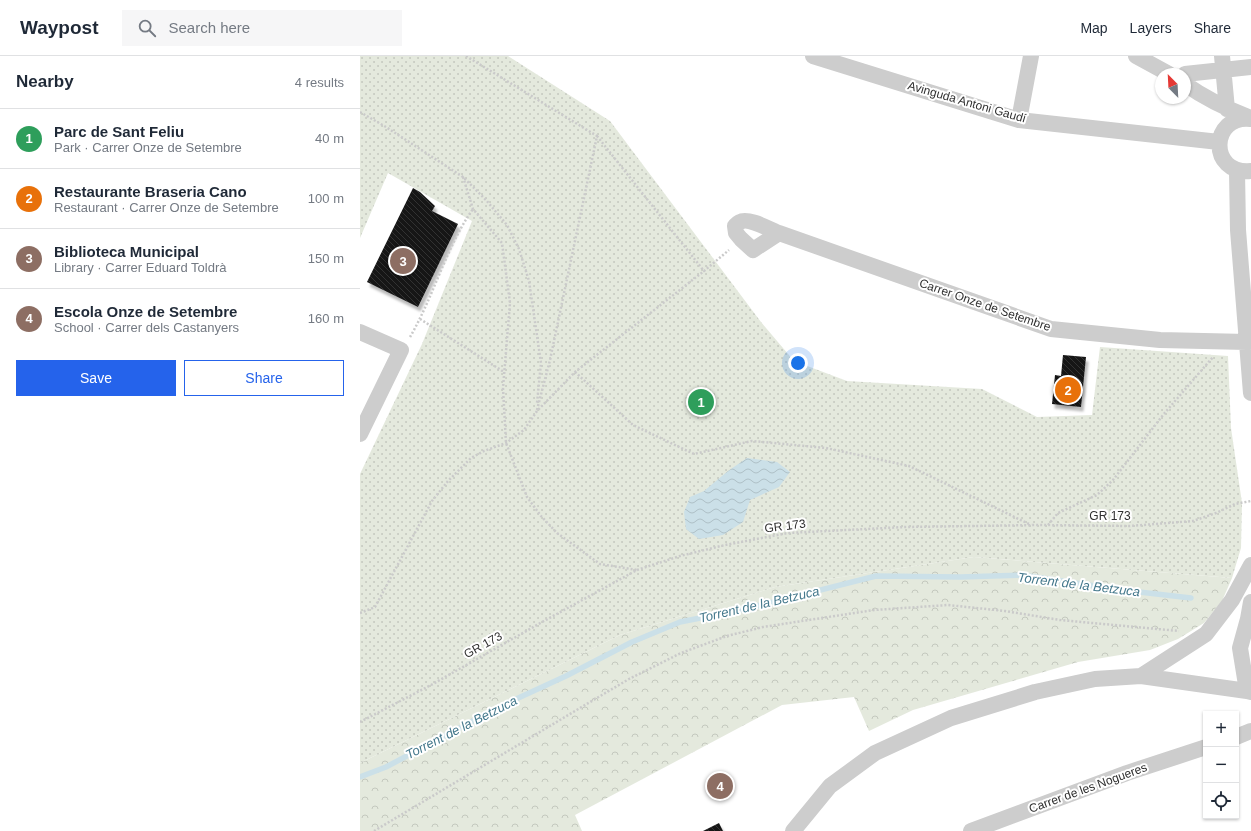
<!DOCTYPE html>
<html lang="en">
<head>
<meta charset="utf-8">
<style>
	body { margin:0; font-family:Arial,sans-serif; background:#f6f6f7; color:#1f2937 }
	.controls { position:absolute; right:12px; bottom:12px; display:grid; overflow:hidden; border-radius:0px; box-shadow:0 1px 3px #0004 }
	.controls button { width:36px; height:36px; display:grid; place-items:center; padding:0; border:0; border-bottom:1px solid #e0e1e3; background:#fff; color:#1f2937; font:20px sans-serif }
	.compass { position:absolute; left:795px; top:12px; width:36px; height:36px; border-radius:50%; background:#fff; box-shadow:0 1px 3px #0004; rotate:336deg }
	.you { position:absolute; left:438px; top:307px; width:14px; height:14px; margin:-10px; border:3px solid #fff; border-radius:50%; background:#1a73e8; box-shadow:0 0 0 6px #1a73e833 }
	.badge { display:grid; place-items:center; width:26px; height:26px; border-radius:50%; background:#2563eb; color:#fff; font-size:13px; font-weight:700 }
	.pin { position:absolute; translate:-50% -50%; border:2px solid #fff; box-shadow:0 1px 4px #0006 }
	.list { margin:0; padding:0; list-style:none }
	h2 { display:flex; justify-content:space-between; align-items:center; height:52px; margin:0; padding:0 16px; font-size:17px }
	h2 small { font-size:13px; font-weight:400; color:#747a83 }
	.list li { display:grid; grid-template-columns:26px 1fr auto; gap:12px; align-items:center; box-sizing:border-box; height:60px; padding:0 16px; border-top:1px solid #e0e1e3 }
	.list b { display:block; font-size:15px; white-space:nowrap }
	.list p { margin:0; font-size:13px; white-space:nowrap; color:#747a83 }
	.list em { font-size:13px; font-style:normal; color:#747a83 }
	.actions { display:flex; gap:8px; padding:12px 16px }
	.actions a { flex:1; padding:9px 0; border:1px solid #2563eb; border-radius:0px; text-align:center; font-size:14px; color:#2563eb }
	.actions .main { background:#2563eb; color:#fff }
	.icon { flex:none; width:22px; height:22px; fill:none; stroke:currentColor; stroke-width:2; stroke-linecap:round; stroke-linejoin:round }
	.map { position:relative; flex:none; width:891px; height:775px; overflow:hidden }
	header { display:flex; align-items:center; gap:24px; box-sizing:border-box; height:56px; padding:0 20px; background:#fff; border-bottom:1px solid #e0e1e3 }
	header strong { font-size:19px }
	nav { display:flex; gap:22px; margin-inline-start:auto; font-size:14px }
	.search { width:280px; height:36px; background:#f6f6f7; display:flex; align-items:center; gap:10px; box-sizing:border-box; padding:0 14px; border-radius:0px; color:#747a83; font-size:15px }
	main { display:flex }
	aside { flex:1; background:#fff }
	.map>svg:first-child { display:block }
	.forest { fill:url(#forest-crowns) }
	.park { fill:url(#park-dots) }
	.water { fill:url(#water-waves) }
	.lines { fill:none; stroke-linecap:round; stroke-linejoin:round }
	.stream { stroke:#cbe0e8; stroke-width:5.5 }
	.building { fill:url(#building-back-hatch); filter:url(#shadow) }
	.path { stroke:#cacaca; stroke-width:2.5; stroke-dasharray:2 2; stroke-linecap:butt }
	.street { stroke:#cdcdcd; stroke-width:16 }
	.labels { text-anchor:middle; stroke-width:4; stroke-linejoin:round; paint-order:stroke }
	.street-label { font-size:12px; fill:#303030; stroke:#fff }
	.water-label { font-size:13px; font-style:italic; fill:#44788c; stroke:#fff }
</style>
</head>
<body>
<header>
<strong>Waypost</strong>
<div class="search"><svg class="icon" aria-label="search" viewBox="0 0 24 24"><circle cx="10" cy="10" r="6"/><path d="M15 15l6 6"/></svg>Search here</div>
<nav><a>Map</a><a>Layers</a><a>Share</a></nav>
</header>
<main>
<aside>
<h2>Nearby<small>4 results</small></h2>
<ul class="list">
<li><span class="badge" style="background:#2e9e5b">1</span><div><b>Parc de Sant Feliu</b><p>Park · Carrer Onze de Setembre</p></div><em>40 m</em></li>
<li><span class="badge" style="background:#e8710a">2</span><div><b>Restaurante Braseria Cano</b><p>Restaurant · Carrer Onze de Setembre</p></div><em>100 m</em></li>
<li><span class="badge" style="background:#8d6e63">3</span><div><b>Biblioteca Municipal</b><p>Library · Carrer Eduard Toldrà</p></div><em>150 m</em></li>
<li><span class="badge" style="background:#8d6e63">4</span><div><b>Escola Onze de Setembre</b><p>School · Carrer dels Castanyers</p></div><em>160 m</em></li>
</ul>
<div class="actions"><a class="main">Save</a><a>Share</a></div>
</aside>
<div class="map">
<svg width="891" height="775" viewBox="0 0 891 775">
	<defs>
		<pattern id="forest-crowns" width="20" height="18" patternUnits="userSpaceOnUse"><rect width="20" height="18" fill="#e4e9dd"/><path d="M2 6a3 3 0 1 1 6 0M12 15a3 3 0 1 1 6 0" fill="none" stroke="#c4c8be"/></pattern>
		<pattern id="park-dots" width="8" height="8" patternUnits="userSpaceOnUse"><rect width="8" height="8" fill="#e4e9dd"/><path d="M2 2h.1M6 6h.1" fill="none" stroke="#c4c8be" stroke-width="1.8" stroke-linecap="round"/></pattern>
		<pattern id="water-waves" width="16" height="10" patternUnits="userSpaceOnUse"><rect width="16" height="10" fill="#cbe0e8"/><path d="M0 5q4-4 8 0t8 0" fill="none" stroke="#afc0c7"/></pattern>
		<pattern id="building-back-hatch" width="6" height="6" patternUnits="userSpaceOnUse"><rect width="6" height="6" fill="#171717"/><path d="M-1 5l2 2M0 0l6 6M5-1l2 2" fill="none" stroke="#303030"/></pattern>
		<filter id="shadow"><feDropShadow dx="2.5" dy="4.5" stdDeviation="1" flood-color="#0004"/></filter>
	</defs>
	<rect width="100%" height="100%" fill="#fff"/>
	<path class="forest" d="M614,501l258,21 -10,23 -18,22 -26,16 -28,11 -72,12 -165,48 -44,21 -15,-34 -72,8 -207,110 7,16h-222v-68l260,-128 155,-48z"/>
	<path class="park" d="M0,0h148l102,65 151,201 33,39 53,20 135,8 55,28 55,-2 8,-68 128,9 3,72 11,75 -1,45 -9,30 -258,-21 -199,30 -155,48 -260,128v-289l62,-130 50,-123 -84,-48 -28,65z"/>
	<path class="water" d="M387,402l30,4 13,10 -11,15 -29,13 -7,22 -20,13 -24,4 -13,-10 -2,-17 6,-15 14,-6 24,-20z"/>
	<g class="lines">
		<path class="stream" d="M0,721l26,-10 117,-62 63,-29 66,-34 48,-20 61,-12 135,-34 84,1 62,-2 100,15 69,8"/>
	</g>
	<path class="building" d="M53,132l7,4 15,14 -3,5 26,13 -40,83 -51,-25z
		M703,299l23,2 -5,50 -29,-3 3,-29 6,1z
		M359,767l4,8h-20z"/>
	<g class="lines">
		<path class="path" d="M106,0l131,80 -47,224 -13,50
			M0,56l26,15 77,50 23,23 21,25 12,24 10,32 12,82 -4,40
			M237,80l107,135 25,-21
			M103,121l10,32 29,34 8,60 -7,85 3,55 21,54 14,19 16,17 43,31 37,6
			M60,263l84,53
			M50,281c24,-41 36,-90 63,-128
			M215,316l58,53 61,29 58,-13 74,7 83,18 122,59
			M688,469l10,-12 39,-18 16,-15 50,-65 50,-58
			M0,557l15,-6 57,-106 16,-20 23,-23 13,-7 22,-8 18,-13 13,-19 38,-39 129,-101
			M0,666l71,-37 113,-64 93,-51 43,-14 45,-11 63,-12 117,-6 135,-2 90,1 63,-5 23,-8 19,-9 16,-3
			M14,775l206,-123 49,-29 52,-26 46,-17 36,-9 111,-17 74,-5 57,6 55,9 119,11"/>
		<path class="street" d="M453,0l206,64 200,22
			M776,0l33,18
			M862,0l5,53
			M825,18l66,-7
			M825,28c21,15 42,25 66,34
			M891,63c-41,-5 -43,56 0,52
			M659,64l12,-64
			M877,115l1,59 13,163
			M419,177l-26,17 -12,-11 -5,-6 -1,-7c1,-1 3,-3 5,-4 8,-5 31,8 39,11l272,96 109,11 87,2
			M0,276l41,18 -41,84
			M781,620l65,-42 26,-34 19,-35
			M887,635l-7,-43 8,-29 3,-17
			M876,681l15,-6
			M433,775l37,-45 45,-33 76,-35 84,-26 60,-13 46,-3 106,15 4,1
			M611,775l156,-58 79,-26"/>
	</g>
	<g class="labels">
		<g class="street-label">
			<text transform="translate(607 46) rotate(16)" y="4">Avinguda Antoni Gaudí</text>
			<text transform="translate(625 249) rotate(19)" y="4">Carrer Onze de Setembre</text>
			<text x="750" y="464">GR 173</text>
			<text transform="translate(425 470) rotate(-7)" y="4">GR 173</text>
			<text transform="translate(123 589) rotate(-29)" y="4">GR 173</text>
			<text transform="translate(728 732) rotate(-20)" y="4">Carrer de les Nogueres</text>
		</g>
		<g class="water-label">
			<text transform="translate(719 528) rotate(7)" y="5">Torrent de la Betzuca</text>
			<text transform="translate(399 548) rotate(-13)" y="5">Torrent de la Betzuca</text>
			<text transform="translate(101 671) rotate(-27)" y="5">Torrent de la Betzuca</text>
		</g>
	</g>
</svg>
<div class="controls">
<button>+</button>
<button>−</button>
<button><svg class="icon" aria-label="locate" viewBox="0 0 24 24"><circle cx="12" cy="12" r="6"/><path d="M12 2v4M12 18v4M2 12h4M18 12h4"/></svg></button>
</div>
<svg class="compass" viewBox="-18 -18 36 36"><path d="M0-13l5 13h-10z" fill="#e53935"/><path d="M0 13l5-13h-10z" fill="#747a83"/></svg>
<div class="you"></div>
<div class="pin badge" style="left:341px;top:346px;background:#2e9e5b">1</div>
<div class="pin badge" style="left:708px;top:334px;background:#e8710a">2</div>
<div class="pin badge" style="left:43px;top:205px;background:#8d6e63">3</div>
<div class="pin badge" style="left:360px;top:730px;background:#8d6e63">4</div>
</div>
</main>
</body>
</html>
